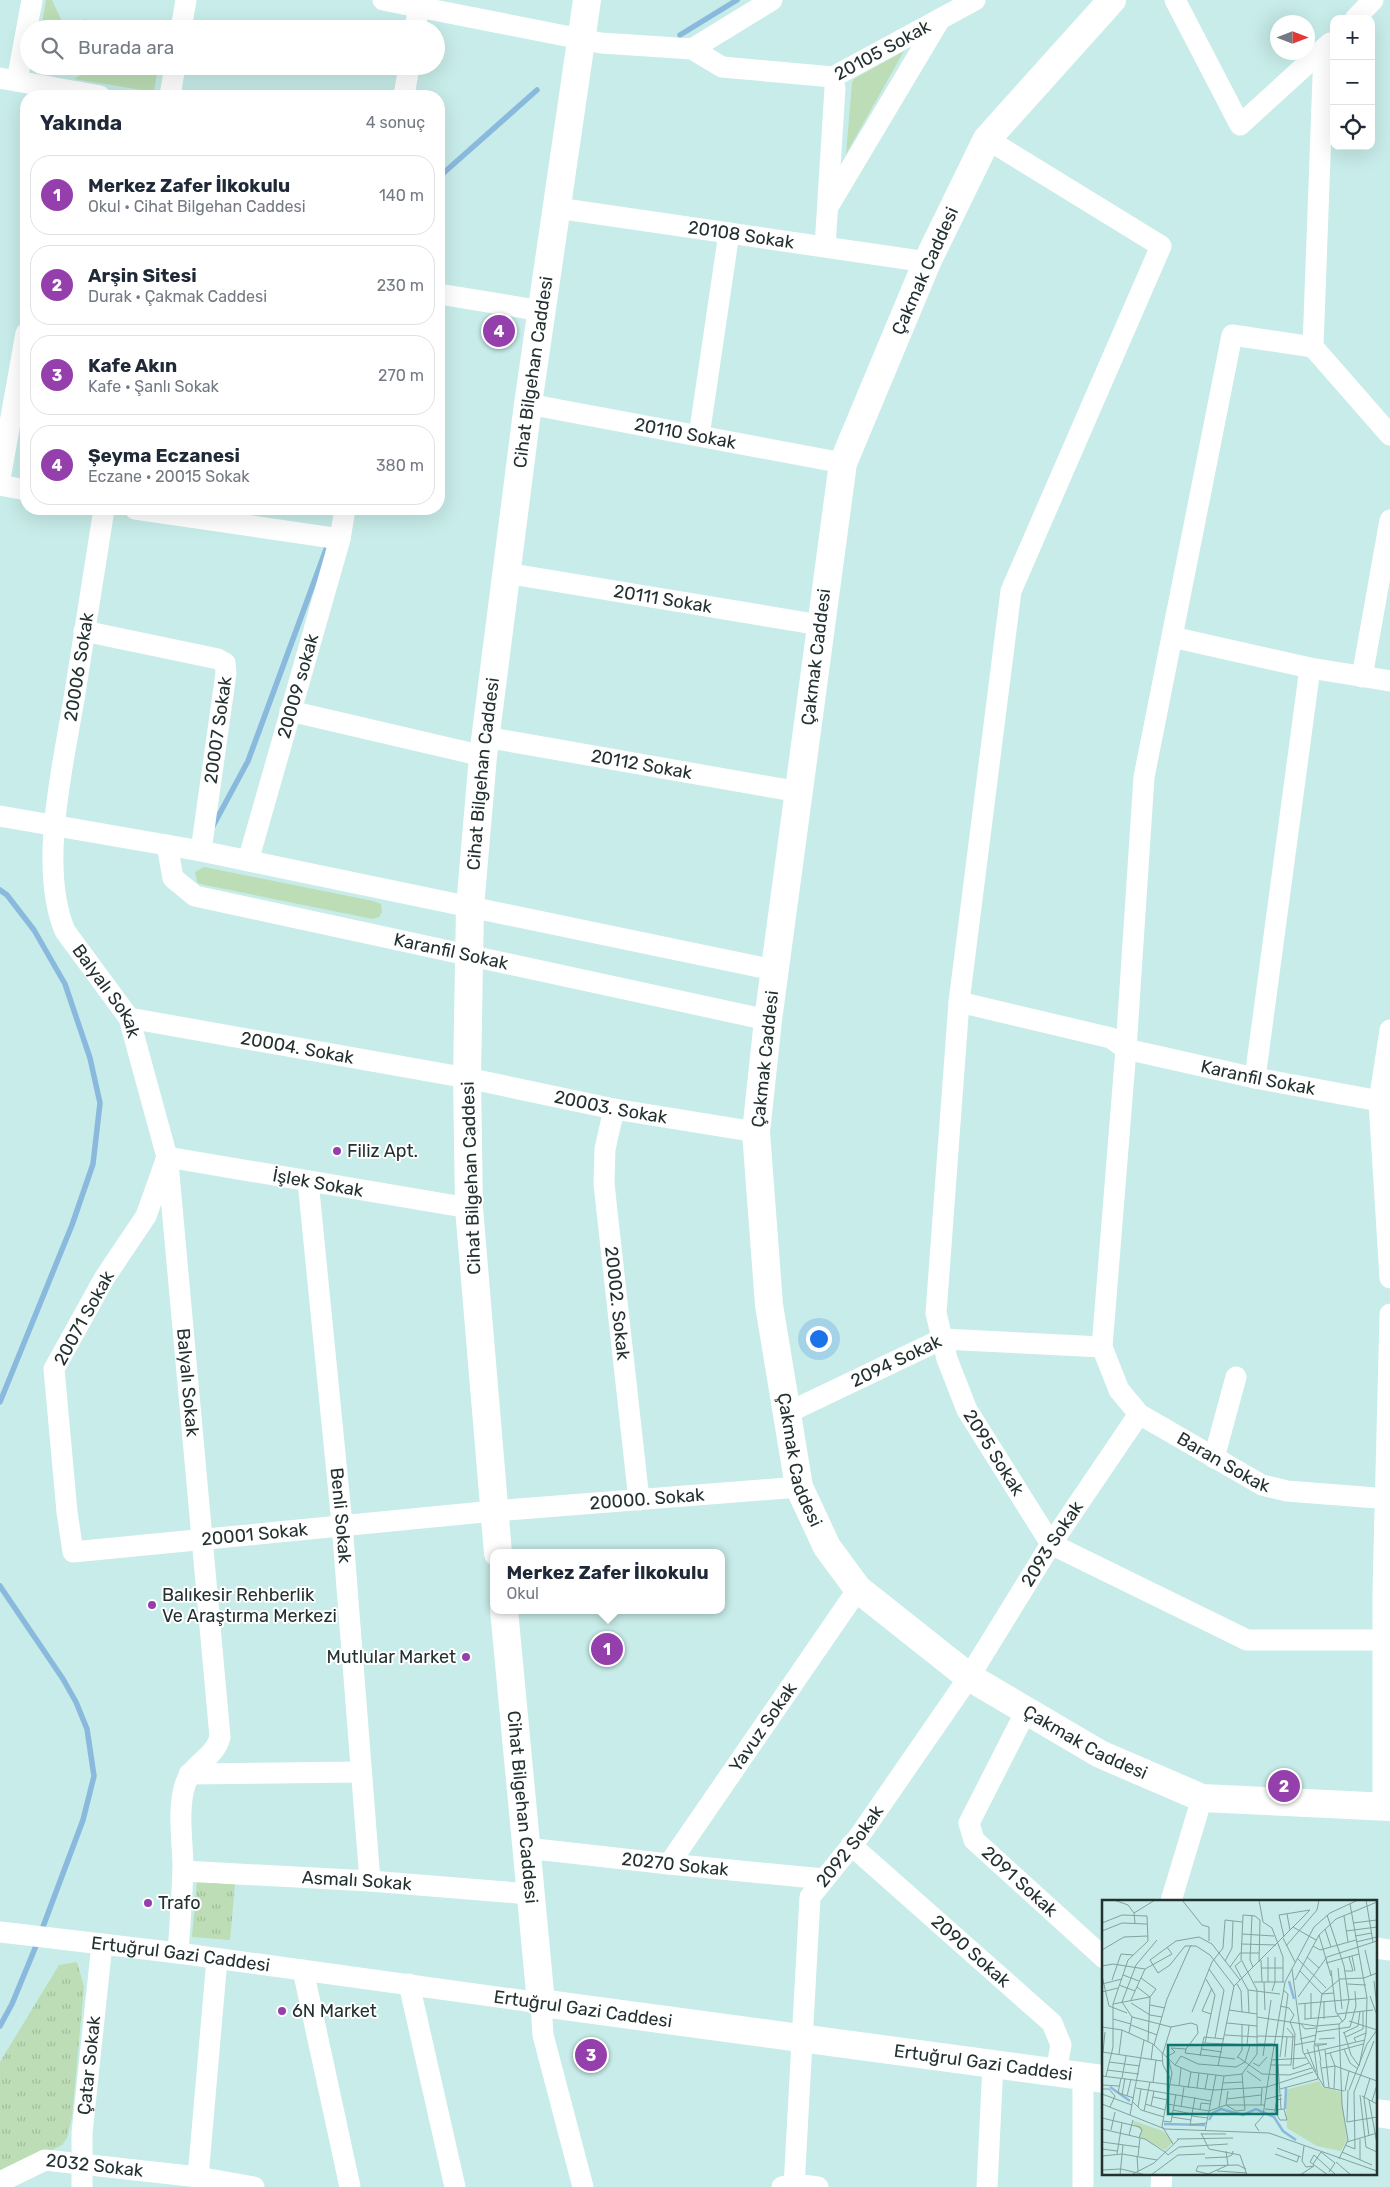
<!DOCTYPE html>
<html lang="tr">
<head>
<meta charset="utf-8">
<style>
	body { margin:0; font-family:Rubik,sans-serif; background:#f2f2f3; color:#1f2937 }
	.controls { position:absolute; right:15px; top:15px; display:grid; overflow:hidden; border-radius:10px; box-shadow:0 5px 20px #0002 }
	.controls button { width:45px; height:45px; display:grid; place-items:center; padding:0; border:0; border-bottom:1px solid #e0e1e3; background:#fff; color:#1f2937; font:25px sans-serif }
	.compass { position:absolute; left:1270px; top:15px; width:45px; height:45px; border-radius:50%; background:#fff; box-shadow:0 5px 20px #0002; rotate:90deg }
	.you { position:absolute; left:818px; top:1338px; width:18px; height:18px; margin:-12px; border:4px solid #fff; border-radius:50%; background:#1a73e8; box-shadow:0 0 0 8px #1a73e833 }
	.badge { display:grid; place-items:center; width:32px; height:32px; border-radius:50%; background:#943fac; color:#fff; font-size:16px; font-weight:700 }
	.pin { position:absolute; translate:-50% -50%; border:2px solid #fff; box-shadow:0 1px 5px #0006 }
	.popup { position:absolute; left:490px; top:1549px; width:235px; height:65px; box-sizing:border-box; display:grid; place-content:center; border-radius:10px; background:#fff; filter:drop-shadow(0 1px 4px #0005); font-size:16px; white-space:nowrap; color:#747a83 }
	.popup b { font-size:19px; color:#1f2937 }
	.popup::after { content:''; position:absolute; left:50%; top:100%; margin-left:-10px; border:10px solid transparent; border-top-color:#fff }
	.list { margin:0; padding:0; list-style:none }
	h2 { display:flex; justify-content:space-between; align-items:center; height:65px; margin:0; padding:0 20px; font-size:21px }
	h2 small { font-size:16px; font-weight:400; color:#747a83 }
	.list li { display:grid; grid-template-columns:32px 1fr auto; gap:15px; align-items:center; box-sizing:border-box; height:80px; margin:0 10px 10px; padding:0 10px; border:1px solid #e0e1e3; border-radius:20px }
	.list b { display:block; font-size:19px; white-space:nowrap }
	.list p { margin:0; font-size:16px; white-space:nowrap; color:#747a83 }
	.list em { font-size:16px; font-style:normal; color:#747a83 }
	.icon { flex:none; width:28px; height:28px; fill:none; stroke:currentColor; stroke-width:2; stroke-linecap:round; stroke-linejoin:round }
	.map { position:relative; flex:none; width:1390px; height:2187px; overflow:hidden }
	.search { position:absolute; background:#fff; box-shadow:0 5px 20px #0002; left:20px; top:20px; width:425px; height:55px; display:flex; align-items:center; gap:12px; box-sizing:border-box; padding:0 18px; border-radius:28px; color:#747a83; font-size:19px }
	.panel { position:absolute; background:#fff; box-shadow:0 5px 20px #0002; left:20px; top:90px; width:425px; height:425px; border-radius:20px }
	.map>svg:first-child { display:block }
	.grass { fill:#bcddb5 }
	.park { fill:url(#park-tufts) }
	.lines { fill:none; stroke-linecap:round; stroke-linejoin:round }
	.stream { stroke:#8ab9de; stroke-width:5.5 }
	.street { stroke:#fff; stroke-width:21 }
	.secondary { stroke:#fff; stroke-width:28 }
	.poi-dot { fill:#943fac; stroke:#fff; stroke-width:2 }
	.labels { text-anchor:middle; stroke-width:4; stroke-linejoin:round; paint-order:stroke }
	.street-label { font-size:18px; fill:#233130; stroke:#fff }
	.poi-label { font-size:18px; fill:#233130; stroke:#fff; text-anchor:start }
	.inset-river { fill:none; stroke:#8ab9de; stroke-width:2.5 }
	.inset-road { fill:none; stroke:#85a19f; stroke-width:1 }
	.view { fill:#0f766e; fill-opacity:0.15; stroke:#0f766e; stroke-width:2.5 }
	.inset-edge { fill:none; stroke:#233130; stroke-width:2.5 }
</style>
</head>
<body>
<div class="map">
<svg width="1390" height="2187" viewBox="0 0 1390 2187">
	<defs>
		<pattern id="park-tufts" width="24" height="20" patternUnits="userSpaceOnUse" patternTransform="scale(1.25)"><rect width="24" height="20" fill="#bcddb5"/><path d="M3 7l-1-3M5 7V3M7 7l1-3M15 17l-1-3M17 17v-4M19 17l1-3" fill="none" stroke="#a1be9c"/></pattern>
	</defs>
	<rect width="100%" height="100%" fill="#c7ece9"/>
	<path class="grass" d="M46,0h6l12,26 22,-7 6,10h-51z
		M904,51l-58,103 6,-71 2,-4z
		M34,66h43l-12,8 -31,-4z
		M97,66h61l-4,26 -80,-13z
		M204,867l169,34 8,3 1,8 -3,5 -6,2 -173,-35 -3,-2 -2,-10z"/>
	<path class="park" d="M197,1881l38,3 -5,56 -38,-3z
		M77,1962l7,25 -12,130 -5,21 -5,7 -62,30v-113l59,-97z"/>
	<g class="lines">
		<path class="stream" d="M680,35l57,-35
			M439,177l98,-87
			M213,826l35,-65 80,-217
			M0,890l7,5 27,35 31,54 25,74 10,45 -7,61 -21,61 -72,177
			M0,1586l63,93 13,23 11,27 7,47 -11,44 -42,112
			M0,2026l12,-22 26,-63"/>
		<g class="street">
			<path id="s1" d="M383,0l218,43 91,6 30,18 111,10 142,-77"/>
			<path d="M1175,0l65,125 90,-82"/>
			<path d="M1355,19l18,-19"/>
			<path d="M181,29l5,-29"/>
			<path d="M415,29l5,-29"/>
			<path d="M692,49l80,-49"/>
			<path d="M1324,50l-11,297 77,88"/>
			<path d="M0,78l100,18"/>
			<path d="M17,81l15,-81"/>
			<path d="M170,96l5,-30"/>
			<path d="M404,96l5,-30"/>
			<path id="s2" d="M987,139l174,107 -150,345 -52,411 -23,311 11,46 20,51 84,134 196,96h137"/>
			<path d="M829,205l111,-186"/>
			<path id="s3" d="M557,208l370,54"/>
			<path d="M825,247l10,-159"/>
			<path d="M439,294l103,17"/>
			<path id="s4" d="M1313,347l-81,-12 -88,442 -18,272 -24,298 17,43 20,24 123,71 25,6 103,8"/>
			<path id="s5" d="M528,404l315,59"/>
			<path d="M699,436l30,-203"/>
			<path d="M0,479l26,-146"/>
			<path d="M0,485l26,5"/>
			<path id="s6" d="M104,509c-10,63 -20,127 -30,190 -11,67 -36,168 -9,232l64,87 38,139 2,17 51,563c-5,21 -29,27 -35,48 -8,26 -2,57 -2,84 -1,28 -3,56 -5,84"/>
			<path d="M135,509l205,30"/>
			<path id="s7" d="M506,573l314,52"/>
			<path d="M84,631l134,28 7,4 1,10 -25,178"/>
			<path d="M1172,637l138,31 80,13"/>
			<path d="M1362,677l28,-157"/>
			<path d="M290,711l193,45"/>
			<path id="s8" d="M485,737l314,55"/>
			<path d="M0,816l201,35 573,119"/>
			<path id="s9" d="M167,845l6,33 22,18 573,124"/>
			<path id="s10" d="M248,861l92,-322 5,-30"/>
			<path id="s11" d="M959,1002l152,36 15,11 129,29 135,25"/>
			<path id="s12" d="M129,1018l338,60 147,31 142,23"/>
			<path d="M1390,1030l-11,72 11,176"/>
			<path d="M1255,1078l55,-410"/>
			<path id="s13" d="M614,1109l-9,40 -1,35 35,316"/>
			<path id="s14" d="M308,1181l34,343 28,357"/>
			<path id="s15" d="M469,1208l-302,-51 -21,59 -41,61 -51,92 13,143 6,40 421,-41 305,-24"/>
			<path id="s16" d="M787,1413l155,-74 160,8"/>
			<path d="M1214,1458l22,-81"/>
			<path id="s17" d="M1026,1711l-57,112 5,17 130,118"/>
			<path d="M189,1774l172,-2"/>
			<path d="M1383,1807v-216l7,-277"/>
			<path id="s18" d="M851,1845l201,178 9,22 -5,27"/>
			<path id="s19" d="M526,1848l143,16 155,15"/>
			<path id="s20" d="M669,1864l189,-275"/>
			<path id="s21" d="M183,1871l187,10 160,13"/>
			<path d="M1171,1901l31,-103"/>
			<path id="s22" d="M0,1932l178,21 363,50 2,32 40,152"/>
			<path d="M1376,1948l14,2"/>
			<path d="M303,1970l47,217"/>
			<path d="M409,1984l46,203"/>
			<path d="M1083,2076v111"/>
			<path d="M198,2177l19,-218"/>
			<path id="s23" d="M0,2182l45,-22 153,17 56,10"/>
			<path id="s24" d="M82,2187v-54l20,-189"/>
			<path d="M782,2187l12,-3 24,3"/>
			<path id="s25" d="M794,2187l16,-290 50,-62 109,-158 82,-133 88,-130"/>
			<path d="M987,2187l6,-123"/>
			<path d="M1161,2187l1,-14"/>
		</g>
		<g class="secondary">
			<path id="s26" d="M1112,0l-125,139 -60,123 -84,201 -75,557 -12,112 13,173 30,182 28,60 31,42 111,88 131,77 102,44 188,9"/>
			<path id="s27" d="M498,1553l-29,-345 -2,-130 3,-171 13,-151 45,-352 59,-404"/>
			<path id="s28" d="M504,1610l37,393 563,76"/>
			<path d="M1376,2113l14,2"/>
		</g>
	</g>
	<g class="poi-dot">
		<circle cx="337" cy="1151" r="5"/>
		<circle cx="152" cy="1605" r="5"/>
		<circle cx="466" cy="1657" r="5"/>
		<circle cx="148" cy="1903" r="5"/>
		<circle cx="282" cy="2011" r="5"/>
	</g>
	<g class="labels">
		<g class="street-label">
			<text dy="6" stroke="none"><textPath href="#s1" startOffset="516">20105 Sokak</textPath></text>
			<text dy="6" stroke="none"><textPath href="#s3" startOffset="186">20108 Sokak</textPath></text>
			<text transform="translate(925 271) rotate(-66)" y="6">Çakmak Caddesi</text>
			<text dy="6" stroke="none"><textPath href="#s27" startOffset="1186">Cihat Bilgehan Caddesi</textPath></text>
			<text dy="6" stroke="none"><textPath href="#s5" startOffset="160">20110 Sokak</textPath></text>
			<text dy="6" stroke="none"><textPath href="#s7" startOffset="159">20111 Sokak</textPath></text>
			<text transform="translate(816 657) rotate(-83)" y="6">Çakmak Caddesi</text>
			<text transform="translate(79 667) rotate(-81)" y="6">20006 Sokak</text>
			<text dy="6" stroke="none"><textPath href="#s10" startOffset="182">20009 sokak</textPath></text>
			<text transform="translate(218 730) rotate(-82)" y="6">20007 Sokak</text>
			<text dy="6" stroke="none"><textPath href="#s8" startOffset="159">20112 Sokak</textPath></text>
			<text dy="6" stroke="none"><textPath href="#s27" startOffset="781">Cihat Bilgehan Caddesi</textPath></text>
			<text dy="6" stroke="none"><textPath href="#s9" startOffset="324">Karanfil Sokak</textPath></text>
			<text dy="6" stroke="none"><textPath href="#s6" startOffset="501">Balyalı Sokak</textPath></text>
			<text dy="6" stroke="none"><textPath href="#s12" startOffset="171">20004. Sokak</textPath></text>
			<text transform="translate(765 1059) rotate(-84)" y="6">Çakmak Caddesi</text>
			<text dy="6" stroke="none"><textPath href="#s11" startOffset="310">Karanfil Sokak</textPath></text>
			<text dy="6" stroke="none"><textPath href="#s12" startOffset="490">20003. Sokak</textPath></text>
			<text transform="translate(471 1178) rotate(-92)" y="6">Cihat Bilgehan Caddesi</text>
			<text transform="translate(318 1183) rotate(10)" y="6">İşlek Sokak</text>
			<text dy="6" stroke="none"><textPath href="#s13" startOffset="196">20002. Sokak</textPath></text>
			<text transform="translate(84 1318) rotate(-61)" y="6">20071 Sokak</text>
			<text dy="6" stroke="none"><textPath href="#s16" startOffset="121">2094 Sokak</textPath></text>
			<text dy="6" stroke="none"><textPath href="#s6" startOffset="906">Balyalı Sokak</textPath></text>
			<text dy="6" stroke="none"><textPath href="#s2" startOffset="1459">2095 Sokak</textPath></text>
			<text dy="6" stroke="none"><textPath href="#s26" startOffset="1548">Çakmak Caddesi</textPath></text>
			<text dy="6" stroke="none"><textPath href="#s4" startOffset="1279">Baran Sokak</textPath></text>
			<text dy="6" stroke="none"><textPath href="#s15" startOffset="1308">20000. Sokak</textPath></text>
			<text dy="6" stroke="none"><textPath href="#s14" startOffset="336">Benli Sokak</textPath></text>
			<text dy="6" stroke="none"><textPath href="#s15" startOffset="914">20001 Sokak</textPath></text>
			<text dy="6" stroke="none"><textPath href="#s25" startOffset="719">2093 Sokak</textPath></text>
			<text dy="6" stroke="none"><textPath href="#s20" startOffset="166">Yavuz Sokak</textPath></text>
			<text dy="6" stroke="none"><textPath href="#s26" startOffset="1968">Çakmak Caddesi</textPath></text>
			<text dy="6" stroke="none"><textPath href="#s28" startOffset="198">Cihat Bilgehan Caddesi</textPath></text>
			<text dy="6" stroke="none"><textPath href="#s25" startOffset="355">2092 Sokak</textPath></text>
			<text dy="6" stroke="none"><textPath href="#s19" startOffset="150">20270 Sokak</textPath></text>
			<text dy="6" stroke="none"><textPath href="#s21" startOffset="174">Asmalı Sokak</textPath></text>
			<text dy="6" stroke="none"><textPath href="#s17" startOffset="205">2091 Sokak</textPath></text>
			<text dy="6" stroke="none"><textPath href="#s18" startOffset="160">2090 Sokak</textPath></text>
			<text dy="6" stroke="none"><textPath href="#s22" startOffset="182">Ertuğrul Gazi Caddesi</textPath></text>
			<text transform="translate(583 2009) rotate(8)" y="6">Ertuğrul Gazi Caddesi</text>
			<text dy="6" stroke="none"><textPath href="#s28" startOffset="841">Ertuğrul Gazi Caddesi</textPath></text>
			<text dy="6" stroke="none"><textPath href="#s24" startOffset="122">Çatar Sokak</textPath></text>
			<text dy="6" stroke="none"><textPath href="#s23" startOffset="100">2032 Sokak</textPath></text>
		</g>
		<g class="poi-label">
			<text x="347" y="1157">Filiz Apt.</text>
			<text x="162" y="1601">Balıkesir Rehberlik<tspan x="162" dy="21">Ve Araştırma Merkezi</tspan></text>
			<text x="456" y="1663" text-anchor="end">Mutlular Market</text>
			<text x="158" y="1909">Trafo</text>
			<text x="292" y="2017">6N Market</text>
		</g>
	</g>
	<g transform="translate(1102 1900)">
		<rect width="275" height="275" fill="#c7ece9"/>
		<path d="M217,181l3,6 19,5 6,48 -6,11 -24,-5 -30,-18 -2,-38z" fill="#bcddb5"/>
		<path d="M32,221l29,10 10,11 -8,8 -25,-13 2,-6 -9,-7z" fill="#bcddb5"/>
		<path class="inset-river" d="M187,81l5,18M8,187l20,14M183,209l1,-21M107,220l4,-7 8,-4 22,6 13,-6 18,8 9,14 13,9M62,224l41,1"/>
		<path class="inset-road" d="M12,0l14,5 6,8 1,10M80,0l20,25 7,2v14M157,0l4,22 9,6 11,29v25M264,0l7,42M248,4l17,94 -1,35 -7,33M32,13l21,-13M185,14l3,16M150,15l-2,45 3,7M225,15l17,51 5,34 -4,19 -6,5M242,16l4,26M0,23l20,-8 25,1M251,23l24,-3M191,27l23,13M223,29l6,18M0,31l20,-8 25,1M244,31l31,-4M140,34l32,2M253,36l17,-3M182,37l-5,-22 31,-5M181,38l12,24M254,42l21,-5M139,44l35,1M184,46l31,-36 2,-10M211,46l7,4 36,-10M0,50l22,-13 24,-1M263,50l6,26M250,56l3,15M166,57v25M205,57l12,11M195,58l29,30M159,60l1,22M123,61l7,-13 1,-27M139,61l-6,5 13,24 1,23M224,63l33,-9M0,66l11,-2 32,5M128,67l10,-14h19M159,68h22M236,68l4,41M107,69l15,21 -9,48M190,69l11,83 21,35M229,70l5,42 7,10M198,71l22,23 12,-1M243,71h8l-4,-14M21,75l16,6M0,76l7,30 18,7M229,76l-12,-41 17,-16 41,-17M10,80l9,-26 12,1M193,80l24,-45M272,81l3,27M152,82h30M162,82l1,28M0,84l20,-5M135,84l4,7 1,21M245,84l19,1M17,85l16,6M132,86l-24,-31 -14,-9h-11l-15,19 -12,8 -8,-13 26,-19 23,-4 13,7 28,36M132,86l76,-76M35,87l13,10 -2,45M146,90l32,4M155,90l-16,-31 2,-44 12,1 5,4 -1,42M170,91l3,-9v-25M0,92l16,-4M268,96l7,19M196,97l29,-40 50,-16M29,100l14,-31 27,-15 -5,-7M29,103l19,12 12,2M203,103v17M11,104l37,-7 6,-8 -15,-11M196,104l69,-6M48,105l15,3M178,106l9,2 5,7 -4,7 5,12 -2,35M127,110l28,4M90,112l20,-50 11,-14 2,-28 17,2M109,114l-9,-3 10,-23M235,114l36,-4M30,117l-10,-15 14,-37 21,-25M155,117l59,9 23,-2M11,119l18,5M203,119l34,-3M209,119v-26M222,119v-18M247,121l28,9M125,123l30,3M199,124l4,5 11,-1M29,125l26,10M0,127l20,3 31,14 22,21 16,7 33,4 18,-2 15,-20v-64M214,132l34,-5 6,-21 -1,-15M242,132l7,23 8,11M27,133l3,-16 39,10 20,-4 6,2 1,8 -12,16 -15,-1M241,133l15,-7 2,-15M123,135l33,2M156,136l37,1M244,137l17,-8v-18M198,139l16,-4M217,139l16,-1M254,142l-2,-4 12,-5M101,143l55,2M103,143l10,-48 -9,-16M156,144h15M52,145l13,-46 24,-54M145,145l2,-20M192,145l21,-4M213,146l12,-2h-12M216,146l3,15M84,149l-1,4 50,6M99,149l21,3M205,149l9,23M242,149l6,14 8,6M223,150l4,38M0,152l60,9M1,152l2,-20M60,152l1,13 8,15M61,153l8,-26M228,153l5,13 -1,23M17,154l3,-24M202,154l61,-14M224,154l37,-10M98,156l4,-19 20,2M161,156l8,-56M64,157l9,-5 -4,-4M136,157l24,17 27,1 23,-7M178,157l8,-63 -5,-4M183,157l2,-20M66,158l4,15 -10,53 11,18M135,158l5,-8v-25M49,160l2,-16M169,160l35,-2M218,161l4,25M7,162l31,4M151,163l6,3 8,-9M73,165l6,-9 17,8 38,3 9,-5 5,-17M168,165h21l2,-30 -6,-7M176,165l3,44M116,166l16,-80M220,168l13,-2 42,15M191,169l16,-6M5,170l32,4M145,171l14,10M0,176l111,14 54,-3 18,-105 29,-55 16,-14 28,-13M4,176l7,-29v-43l15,-44 20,-19 -1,-25M19,178l-3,15 16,5M20,178l4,-22M51,182l3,-22M121,183l20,-1M0,185l17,1M77,186l2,-18M222,187l20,4M34,188l75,13M86,188l3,-16M95,188l2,-15M0,189h7l6,7 -5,11M103,189l3,-15M178,189l38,-10 -4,-32 8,-53 18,-15 24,-1 13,-5M246,190l-1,32 30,-5M247,190l18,-46 10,-14M126,191l-2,14 10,6 9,-1 -3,-36M243,191l4,-20M0,194l30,11M20,195l3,-17M258,195l6,52 11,5M25,196l4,-17M260,196l15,8M51,197l15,3M93,197l-5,28 17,-2M125,199l34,-4M164,199l16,-4M267,200l8,44M270,201l5,-16M31,202l8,8 23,7M0,204l63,25 104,4 108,38M43,204l20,6M65,204l42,7 17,-6h39M159,205l1,-17M49,206l3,-15M36,207l3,-18M79,207l3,-20M117,207l5,-31M163,209l10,1 9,-1 3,11h-7l-5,-8v-2l1,-6 1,-4 5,-1M71,210l19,4M98,210l1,-7 9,1M42,211l6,-29M28,215l14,-75M90,216l16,2M70,217l19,3M0,218l38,9 2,3 -3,8M61,221l8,1 5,-28M0,229l43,10 20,13M9,230l4,-18M103,231l11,-56M157,231l-4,-6 8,-9 4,-29 46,-15M99,233l8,16 31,6 7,20M99,234h25M27,235l4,-15M267,236l-5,-38 6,-20M75,239l56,-1M0,242l37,5M245,242l30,-9M243,245l10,4 -1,-57 20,-51M202,246l-2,15 4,6 8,-1M175,248l24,9M0,249l15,2M63,252l3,3 11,-8 49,-3M240,252l30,13M15,254l5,-31M173,254l22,8 2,-6M0,256l20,-2 35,6M35,256l1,15M36,256l2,-18M103,258l22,-1 5,-2 1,-4M237,259l9,-19 -6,-35 -3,-81M258,260v-21M234,262l15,13M211,264l8,-12 14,11 -6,9M0,270l19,-1 25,6M115,271l30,2M106,274l-12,-3 2,-5 40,-1 8,4M18,275l3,-30M29,275l23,-12 25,-24M49,275l27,-20 27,-1M104,275l22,-10 -2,-14M198,275l14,-9M226,275l-18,-13 4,-7 22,20"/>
		<path class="view" d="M66,145h109v69h-109z"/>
		<rect width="275" height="275" class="inset-edge"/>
	</g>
</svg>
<div class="controls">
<button>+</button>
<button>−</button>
<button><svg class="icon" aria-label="locate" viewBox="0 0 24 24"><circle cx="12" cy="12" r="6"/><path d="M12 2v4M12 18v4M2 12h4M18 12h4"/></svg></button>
</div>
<svg class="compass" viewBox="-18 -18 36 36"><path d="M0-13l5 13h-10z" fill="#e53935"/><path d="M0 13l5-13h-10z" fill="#747a83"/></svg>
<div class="you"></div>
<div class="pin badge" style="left:607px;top:1649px">1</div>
<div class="popup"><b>Merkez Zafer İlkokulu</b>Okul</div>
<div class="pin badge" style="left:1284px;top:1786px">2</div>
<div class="pin badge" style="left:591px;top:2055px">3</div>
<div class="pin badge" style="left:499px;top:331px">4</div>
<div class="search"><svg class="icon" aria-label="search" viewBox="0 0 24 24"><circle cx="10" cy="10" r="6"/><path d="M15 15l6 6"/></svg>Burada ara</div>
<section class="panel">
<h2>Yakında<small>4 sonuç</small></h2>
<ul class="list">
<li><span class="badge">1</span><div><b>Merkez Zafer İlkokulu</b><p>Okul · Cihat Bilgehan Caddesi</p></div><em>140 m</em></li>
<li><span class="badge">2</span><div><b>Arşin Sitesi</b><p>Durak · Çakmak Caddesi</p></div><em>230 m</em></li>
<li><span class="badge">3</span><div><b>Kafe Akın</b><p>Kafe · Şanlı Sokak</p></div><em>270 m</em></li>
<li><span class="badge">4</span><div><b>Şeyma Eczanesi</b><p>Eczane · 20015 Sokak</p></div><em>380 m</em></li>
</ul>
</section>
</div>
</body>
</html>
